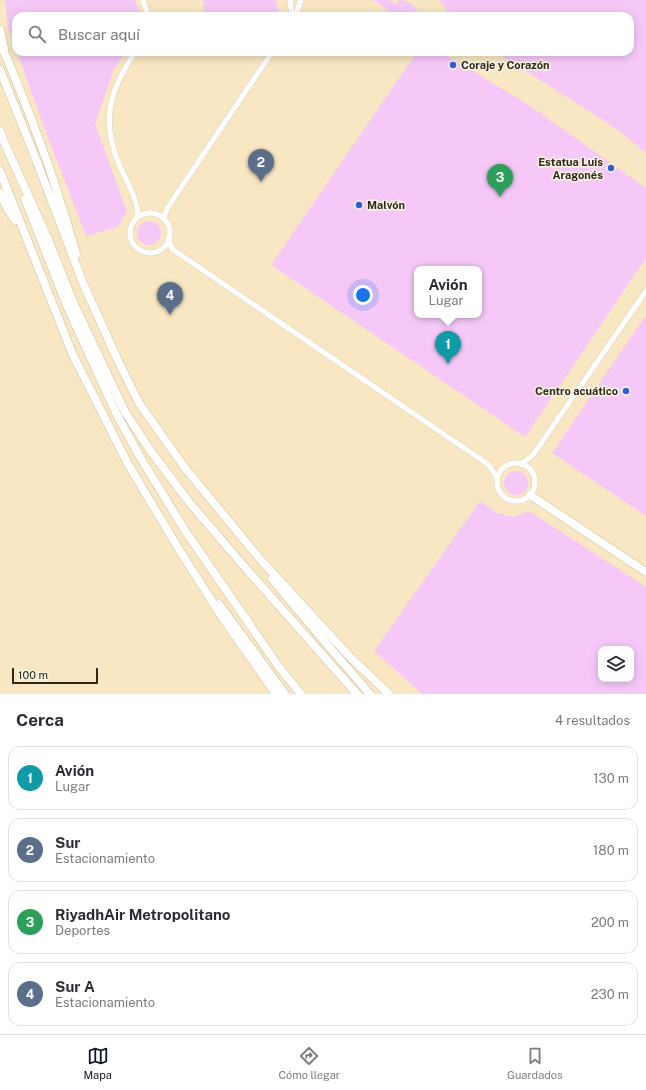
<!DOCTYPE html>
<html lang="es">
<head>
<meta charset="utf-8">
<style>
	body { margin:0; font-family:"Public Sans",sans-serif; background:#f2f2f3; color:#2b2b33 }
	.controls { position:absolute; right:12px; bottom:12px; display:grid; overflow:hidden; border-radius:8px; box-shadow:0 2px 10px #0003 }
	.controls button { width:36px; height:36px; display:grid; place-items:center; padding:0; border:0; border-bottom:1px solid #e1e1e2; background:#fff; color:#2b2b33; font:20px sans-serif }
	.scale { position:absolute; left:12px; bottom:10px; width:86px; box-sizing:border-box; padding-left:4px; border:2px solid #2e281a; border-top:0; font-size:11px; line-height:14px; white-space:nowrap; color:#2e281a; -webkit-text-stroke:3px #fdf6e7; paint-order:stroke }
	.you { position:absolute; left:363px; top:295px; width:14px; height:14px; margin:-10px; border:3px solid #fff; border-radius:50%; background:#1a73e8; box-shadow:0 0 0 6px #1a73e833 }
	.badge { display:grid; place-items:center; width:26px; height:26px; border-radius:50%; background:#111827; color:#fff; font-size:13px; font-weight:700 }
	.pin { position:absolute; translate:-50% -33px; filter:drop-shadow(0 1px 2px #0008) }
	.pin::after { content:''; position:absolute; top:21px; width:14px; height:12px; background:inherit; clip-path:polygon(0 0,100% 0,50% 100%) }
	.popup { position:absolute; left:414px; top:266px; width:68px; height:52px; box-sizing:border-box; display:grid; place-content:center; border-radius:8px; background:#fff; filter:drop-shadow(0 1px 3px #0005); font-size:13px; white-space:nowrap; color:#7c7c81 }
	.popup b { font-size:15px; color:#2b2b33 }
	.popup::after { content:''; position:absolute; left:50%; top:100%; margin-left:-8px; border:8px solid transparent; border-top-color:#fff }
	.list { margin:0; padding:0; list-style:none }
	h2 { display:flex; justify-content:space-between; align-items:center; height:52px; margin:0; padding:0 16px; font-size:17px }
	h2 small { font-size:13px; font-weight:400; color:#7c7c81 }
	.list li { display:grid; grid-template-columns:26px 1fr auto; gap:12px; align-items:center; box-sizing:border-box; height:64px; margin:0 8px 8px; padding:0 8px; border:1px solid #e1e1e2; border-radius:12px }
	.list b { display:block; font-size:15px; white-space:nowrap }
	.list p { margin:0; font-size:13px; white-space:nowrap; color:#7c7c81 }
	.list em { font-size:13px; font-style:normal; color:#7c7c81 }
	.icon { flex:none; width:22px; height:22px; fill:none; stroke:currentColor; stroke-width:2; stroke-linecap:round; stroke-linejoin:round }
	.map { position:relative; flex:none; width:646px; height:694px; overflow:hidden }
	.search { position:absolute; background:#fff; box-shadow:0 2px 10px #0003; left:12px; right:12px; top:12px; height:44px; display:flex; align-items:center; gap:10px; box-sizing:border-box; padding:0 14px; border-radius:12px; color:#7c7c81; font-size:15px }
	.sheet { height:340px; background:#fff }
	nav { display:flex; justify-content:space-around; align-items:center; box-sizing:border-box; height:56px; border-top:1px solid #e1e1e2; background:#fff; font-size:11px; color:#7c7c81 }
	nav a { display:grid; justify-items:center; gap:2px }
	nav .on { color:#111827 }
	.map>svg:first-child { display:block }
	.green { fill:#f5c8f8; fill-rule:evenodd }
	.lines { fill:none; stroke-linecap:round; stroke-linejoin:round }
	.minor-casing { stroke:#cfbe9b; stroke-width:6 }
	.highway-casing { stroke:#cfbe9b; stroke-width:9 }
	.minor { stroke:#fff; stroke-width:5.5 }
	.highway { stroke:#fff; stroke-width:8 }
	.poi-dot { fill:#315fce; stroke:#fdf6e7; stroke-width:1.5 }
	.labels { text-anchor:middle; stroke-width:3; stroke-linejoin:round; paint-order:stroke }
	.poi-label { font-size:11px; font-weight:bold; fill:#2e281a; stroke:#fdf6e7; text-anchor:start }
</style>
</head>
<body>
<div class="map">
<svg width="646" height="694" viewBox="0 0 646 694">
	<rect width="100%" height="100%" fill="#f9e7c3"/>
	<path class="green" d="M5,0h130l6,16h-125v33l-8,-21z
		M203,0h73l2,9 -2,7h-72z
		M373,0h17l6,4 3,-4c12,0 15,7 22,16h-25z
		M439,0h207v153l-23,-19 -22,-15 -105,-67h134v-36h-178z
		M17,52h109l-12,17 -19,55 32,87 -9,16 -32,9 -39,-101z
		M417,52h24l88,53 117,83v70l-121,179 -254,-172zM417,269h62v46h-62z
		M137 233a12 12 0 1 1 24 0a12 12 0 1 1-24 0Z
		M646,315v201l-94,-63z
		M504 483a12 12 0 1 1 24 0a12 12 0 1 1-24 0Z
		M480,501l17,12 17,4 15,-6 117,76v107h-224l-48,-43zM601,649h30v30h-30z"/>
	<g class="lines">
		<defs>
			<path id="minor" d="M143,0l5,16
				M290,0l2,16
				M295,16l6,-16
				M135,52c-21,32 -33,60 -21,98 2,8 6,16 9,23 7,14 15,29 15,44
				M130 233a20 20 0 1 1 40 0a20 20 0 1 1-40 0Z
				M163,219l5,-12 104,-155
				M168,239l5,11 2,1 314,214 8,13
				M497 482a19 19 0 1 1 38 0a19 19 0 1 1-38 0Z
				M521,464l12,-9 113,-164"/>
			<path id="highway" d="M0,30l4,18
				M0,43c18,39 33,80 48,121 10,30 20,60 28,90
				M0,70l32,79 51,134 36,80 20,40 46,65 75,91 90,98 39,37
				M0,131l6,16
				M4,142l44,97 26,65 51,108 25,38 39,52 53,62 115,130
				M0,171l72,182 56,111 52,87 42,66 54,77
				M0,193l7,15 8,12
				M25,199l42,107 50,109 23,42 46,75 93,135 22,27
				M530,495l116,77
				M272,579l53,63 45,52
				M219,604l66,90"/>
		</defs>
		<use href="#minor" class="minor-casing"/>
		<use href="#highway" class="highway-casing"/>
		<use href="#minor" class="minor"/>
		<use href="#highway" class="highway"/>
	</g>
	<g class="poi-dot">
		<circle cx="453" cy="65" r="4"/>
		<circle cx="611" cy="168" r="4"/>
		<circle cx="359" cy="205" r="4"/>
		<circle cx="626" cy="391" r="4"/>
	</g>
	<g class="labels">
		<g class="poi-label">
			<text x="461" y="69">Coraje y Corazón</text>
			<text x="603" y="166" text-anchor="end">Estatua Luis<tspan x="603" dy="13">Aragonés</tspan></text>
			<text x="367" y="209">Malvón</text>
			<text x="618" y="395" text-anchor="end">Centro acuático</text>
		</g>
	</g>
</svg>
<div class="controls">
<button><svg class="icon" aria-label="layers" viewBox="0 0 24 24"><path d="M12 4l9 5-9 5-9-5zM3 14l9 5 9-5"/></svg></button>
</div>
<div class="scale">100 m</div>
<div class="you"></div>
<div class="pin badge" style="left:448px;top:364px;background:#0f9aa8">1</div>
<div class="popup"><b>Avión</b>Lugar</div>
<div class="pin badge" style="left:261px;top:182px;background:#5c6f8a">2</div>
<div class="pin badge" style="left:500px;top:197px;background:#2e9e5b">3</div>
<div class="pin badge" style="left:170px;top:315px;background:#5c6f8a">4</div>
<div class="search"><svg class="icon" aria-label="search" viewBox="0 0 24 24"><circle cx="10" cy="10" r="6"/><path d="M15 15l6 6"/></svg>Buscar aquí</div>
</div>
<section class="sheet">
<h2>Cerca<small>4 resultados</small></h2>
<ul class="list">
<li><span class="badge" style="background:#0f9aa8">1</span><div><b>Avión</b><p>Lugar</p></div><em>130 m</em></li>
<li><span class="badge" style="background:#5c6f8a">2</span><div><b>Sur</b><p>Estacionamiento</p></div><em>180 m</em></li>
<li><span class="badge" style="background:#2e9e5b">3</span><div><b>RiyadhAir Metropolitano</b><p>Deportes</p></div><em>200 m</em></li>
<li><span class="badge" style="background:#5c6f8a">4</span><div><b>Sur A</b><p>Estacionamiento</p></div><em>230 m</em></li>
</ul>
</section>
<nav>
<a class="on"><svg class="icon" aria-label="map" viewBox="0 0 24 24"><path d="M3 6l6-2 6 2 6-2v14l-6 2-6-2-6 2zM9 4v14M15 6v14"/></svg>Mapa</a>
<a><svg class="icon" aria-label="directions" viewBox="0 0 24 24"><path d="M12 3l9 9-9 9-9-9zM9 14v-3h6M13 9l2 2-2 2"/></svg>Cómo llegar</a>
<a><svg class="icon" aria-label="saved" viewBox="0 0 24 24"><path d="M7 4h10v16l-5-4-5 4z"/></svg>Guardados</a>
</nav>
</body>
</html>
